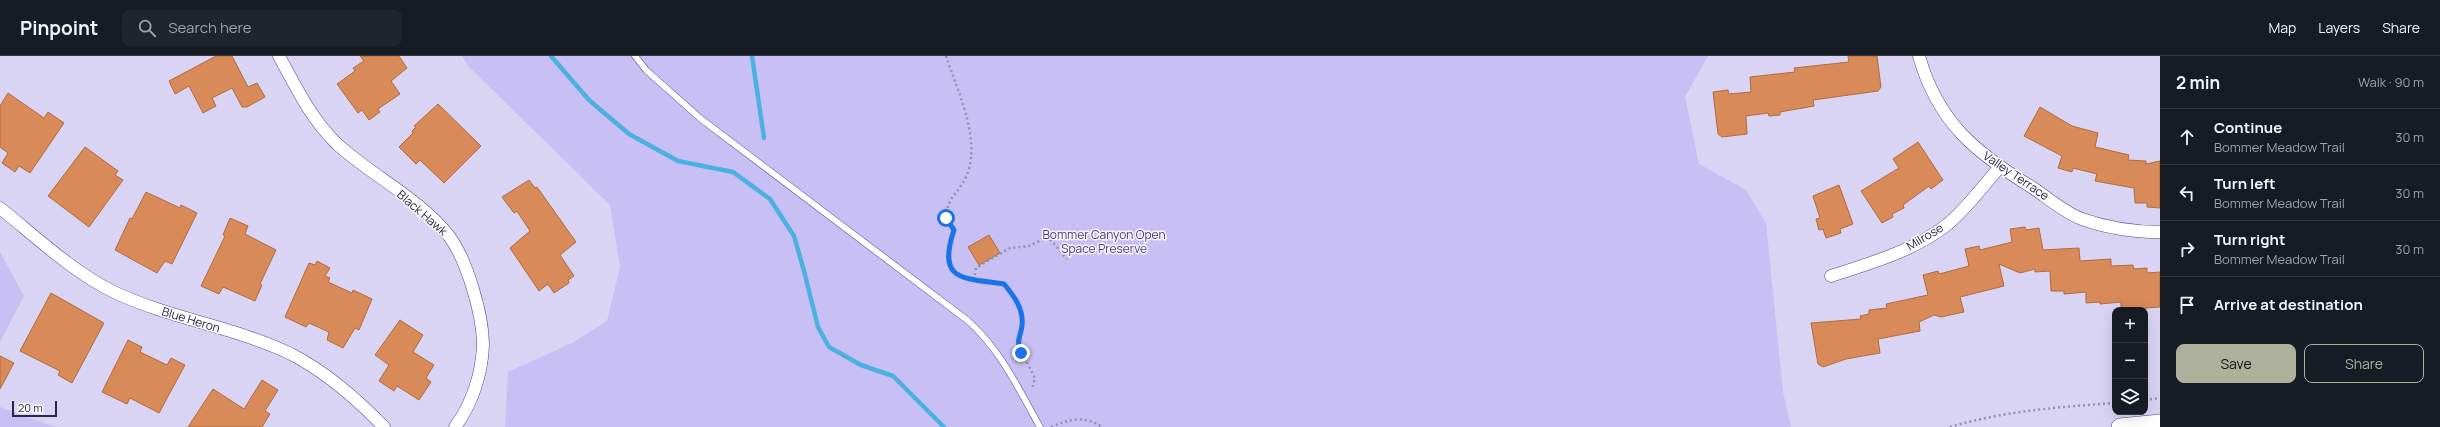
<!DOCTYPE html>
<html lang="en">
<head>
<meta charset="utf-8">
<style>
	body { margin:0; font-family:Manrope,sans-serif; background:#20242c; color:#f1f3f6 }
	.controls { position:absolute; right:12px; bottom:12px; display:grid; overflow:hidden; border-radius:8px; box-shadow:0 4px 16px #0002 }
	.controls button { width:36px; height:36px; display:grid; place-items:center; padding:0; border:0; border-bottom:1px solid #363941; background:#171b24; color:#f1f3f6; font:20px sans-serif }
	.scale { position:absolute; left:12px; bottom:10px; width:45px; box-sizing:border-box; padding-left:4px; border:2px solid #2d2745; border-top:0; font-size:11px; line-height:14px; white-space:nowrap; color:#2d2745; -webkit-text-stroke:3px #fafafa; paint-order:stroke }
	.stop { position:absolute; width:12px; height:12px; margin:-9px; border:3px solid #1a73e8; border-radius:50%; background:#fff }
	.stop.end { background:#1a73e8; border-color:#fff; box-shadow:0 1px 4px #0008 }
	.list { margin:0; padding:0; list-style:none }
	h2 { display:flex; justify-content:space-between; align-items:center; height:52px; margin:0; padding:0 16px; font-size:17px }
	h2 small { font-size:13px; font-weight:400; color:#9ea1a6 }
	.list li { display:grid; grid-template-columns:26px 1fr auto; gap:12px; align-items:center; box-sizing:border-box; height:56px; padding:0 16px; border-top:1px solid #363941 }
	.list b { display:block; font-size:15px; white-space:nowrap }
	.list p { margin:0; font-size:13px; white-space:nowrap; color:#9ea1a6 }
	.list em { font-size:13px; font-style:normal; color:#9ea1a6 }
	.actions { display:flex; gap:8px; padding:12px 16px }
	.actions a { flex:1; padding:9px 0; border:1px solid #adb09b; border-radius:8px; text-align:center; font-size:14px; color:#adb09b }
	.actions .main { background:#adb09b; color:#111 }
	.icon { flex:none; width:22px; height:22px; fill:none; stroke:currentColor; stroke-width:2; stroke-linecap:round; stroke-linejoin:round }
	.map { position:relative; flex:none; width:2160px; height:371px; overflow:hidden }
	header { display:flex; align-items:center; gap:24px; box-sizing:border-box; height:56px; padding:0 20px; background:#171b24; border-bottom:1px solid #363941 }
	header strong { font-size:19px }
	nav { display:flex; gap:22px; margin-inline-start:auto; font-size:14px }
	.search { width:280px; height:36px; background:#20242c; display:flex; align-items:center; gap:10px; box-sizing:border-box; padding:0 14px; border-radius:8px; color:#9ea1a6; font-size:15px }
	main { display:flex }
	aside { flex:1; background:#171b24 }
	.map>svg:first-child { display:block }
	.green { fill:#c8bff5 }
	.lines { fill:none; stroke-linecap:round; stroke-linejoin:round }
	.stream { stroke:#4cb0e1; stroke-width:4.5 }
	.building { fill:#d88a58; stroke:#b16b3d }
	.lane-casing { stroke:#564589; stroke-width:7 }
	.street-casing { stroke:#564589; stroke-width:13 }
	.secondary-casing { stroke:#564589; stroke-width:18 }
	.path { stroke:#948fae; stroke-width:2.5; stroke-dasharray:2 3; stroke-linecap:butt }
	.lane { stroke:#fff; stroke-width:6 }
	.street { stroke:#fff; stroke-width:12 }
	.secondary { stroke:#fff; stroke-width:17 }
	.route { stroke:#1a73e8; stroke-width:5 }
	.labels { text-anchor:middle; stroke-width:3; stroke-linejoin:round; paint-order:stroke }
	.street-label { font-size:12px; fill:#2d2745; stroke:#fafafa }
	.park-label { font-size:12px; fill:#4c308d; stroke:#fafafa }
</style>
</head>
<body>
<header>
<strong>Pinpoint</strong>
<div class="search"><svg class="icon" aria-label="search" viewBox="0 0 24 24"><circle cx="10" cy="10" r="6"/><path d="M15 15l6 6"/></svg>Search here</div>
<nav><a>Map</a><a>Layers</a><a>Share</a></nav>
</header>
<main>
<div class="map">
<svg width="2160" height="371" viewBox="0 0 2160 371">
	<rect width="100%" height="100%" fill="#d9d4f4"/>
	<path class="green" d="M462,0h1246l-23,41 14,67 47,26 20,33 17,169 8,35h-1286l3,-55 64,-29 35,-22 13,-54 -10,-62 -142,-139z
		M0,196l24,44 -24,46z
		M0,351l55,20h-55z"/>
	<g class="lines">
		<path class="stream" d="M551,0l38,44 40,34 49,27 55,11 37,27 24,37 10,35 14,56 11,20 32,18 32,11 51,51
			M752,0l12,82"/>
	</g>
	<path class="building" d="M216,0h16l16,31 9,-4 8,14 -18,10h-5l-10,-19 -20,10 4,8 -13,7 -14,-27 -14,8 -6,-13z
		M360,0h39l8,12 -16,13 9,13 -22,15 2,3 -11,8 -7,-10 -4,3 -21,-29 18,-13 -2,-3 11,-7z
		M1848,0h29l4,31 -3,4 -65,9 1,6 -34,6v3l-11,1 -1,-3 -22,3 1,18 -25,3 -4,-3 -5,-42 15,-2 1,4 22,-2 -1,-15 45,-5 -1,-4 55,-6z
		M8,37l36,25 4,-6 16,11 -34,50 -11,-7 -4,6 -13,-9 6,-10 -8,-6v-41z
		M438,48l43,42 -37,37 -24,-23 -4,4 -17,-17 14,-14 -1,-2 4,-4 -2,-1z
		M2040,51l32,19 26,7 -3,14 34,8 -1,5 18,1v3l14,-3v47l-13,-1v-4h-12l-1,-15 -39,-7 2,-7 -24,-6 -1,4 -14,-4 4,-12 -38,-20z
		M1918,86l25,38 -12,9 -2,-3 -26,19 1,3 -12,6 1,3 -11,6 -21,-32 38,-23 -6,-9z
		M85,91l33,24 -3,4 8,5 -34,47 -41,-31z
		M529,124l6,8 2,-1 39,55 -16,13 14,21 -6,4 1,3 -15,10 -6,-9 -9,7 -29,-43 20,-17 -13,-20 -3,2 -12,-16z
		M1839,129l14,39 -13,5 1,4 -15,5 -3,-9 -4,1 -3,-11 4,-1 -7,-22z
		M146,136l34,16 1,-3 16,8 -25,51 -7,-3 -8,12 -42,-23 15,-32 2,1z
		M230,162l18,8 -3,8 31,16 -16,34 2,1 -7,16 -32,-14 -4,7 -18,-8 24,-50 -2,-1z
		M2025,171l1,3 13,-2 4,22 36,-2 1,13 31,-2v7l22,-1 1,4 13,-1v5l13,-1v35l-39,3v-8l-21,2v-2l-14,1v-11l-22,2v-3h-13l-1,-20 -15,1v-3l-15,4 -21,-9 5,22 -44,11 4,15 -23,5 -7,-2 -15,7 1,9 -42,8 2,14 -34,6 -23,8 -5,-3 -7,-41 50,-4 -1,-3 9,-2v-4l18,-2 -1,-4 42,-9 -5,-20 15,-4 1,3 30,-8 -4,-17 14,-3 1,4 32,-8 -2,-13z
		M989,179l11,18 -21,12 -11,-18z
		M317,205l13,7 -5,8 5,2 -2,4 24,11 1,-3 19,9 -13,31 -4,-2 -12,20 -16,-8 2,-8 -20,-9 -3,4 -21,-10 24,-54 6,2z
		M51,237l53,30 -32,60 -14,-8 2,-4 -40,-20z
		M400,264l23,15 -10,17 21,13 -8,13 5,4 -12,18 -22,-14 -3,5 -15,-10 10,-16 -14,-10z
		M128,284l14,7 -2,5 27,13 4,-7 14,7 -26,48 -29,-15 -3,6 -25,-12z
		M0,300l14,7 -14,26z
		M262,324l16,10 -13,21 5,3 -8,13h-74l25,-38 31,20z"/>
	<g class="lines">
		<defs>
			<path id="lane" d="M635,0l11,14 55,49 266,201c34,30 51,68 73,107"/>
			<path id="street" d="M279,0c17,31 32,63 58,88 35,32 82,54 112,92 18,24 34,79 34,109 -1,29 -11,59 -28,82
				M1919,0c19,67 57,97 114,132 15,10 32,25 49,31 25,9 52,13 78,13
				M0,152c35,28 74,65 114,84 57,27 121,35 177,62 35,18 66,45 93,73
				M1831,220c40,-13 83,-25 117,-52 19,-16 35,-38 51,-56"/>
			<path id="secondary" d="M2120,371l40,-4"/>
		</defs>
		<use href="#lane" class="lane-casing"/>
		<use href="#street" class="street-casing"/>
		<use href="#secondary" class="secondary-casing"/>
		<path class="path" d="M946,0c11,33 34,81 22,116 -7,20 -20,23 -23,46l9,12c-17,51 8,48 50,53 10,13 21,27 18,44 -1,5 -4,10 -5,16l18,35 -3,12
			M974,224l2,-12 34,-20 19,-2 19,-9 19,22
			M2145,344l15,-2
			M1051,371c19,-8 33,-12 51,0
			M1950,371c54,-16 109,-20 165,-24"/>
		<use href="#lane" class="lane"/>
		<use href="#street" class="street"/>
		<use href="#secondary" class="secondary"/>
	</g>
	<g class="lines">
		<path class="route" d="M946,162l8,12c-17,51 8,48 50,54 10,12 20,25 18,42 -2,13 -6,13 -1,27"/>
	</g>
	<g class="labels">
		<g class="street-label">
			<text transform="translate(2016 120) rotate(34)" y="4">Valley Terrace</text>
			<text transform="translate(422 157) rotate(41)" y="4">Black Hawk</text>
			<text transform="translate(1925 181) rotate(-31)" y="4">Milrose</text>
			<text transform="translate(191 264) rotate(17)" y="4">Blue Heron</text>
		</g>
		<g class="park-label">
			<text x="1104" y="183">Bommer Canyon Open<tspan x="1104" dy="14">Space Preserve</tspan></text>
		</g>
	</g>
</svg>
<div class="controls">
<button>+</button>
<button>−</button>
<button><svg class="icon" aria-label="layers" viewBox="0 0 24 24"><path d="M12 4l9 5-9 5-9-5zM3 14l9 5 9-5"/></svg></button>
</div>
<div class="scale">20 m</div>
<div class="stop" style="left:946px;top:162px"></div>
<div class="stop end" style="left:1021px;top:297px"></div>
</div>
<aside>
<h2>2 min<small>Walk · 90 m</small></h2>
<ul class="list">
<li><svg class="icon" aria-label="ahead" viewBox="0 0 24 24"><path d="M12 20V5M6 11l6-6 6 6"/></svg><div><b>Continue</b><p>Bommer Meadow Trail</p></div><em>30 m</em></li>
<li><svg class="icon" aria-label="left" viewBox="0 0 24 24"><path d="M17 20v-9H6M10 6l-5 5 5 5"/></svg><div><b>Turn left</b><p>Bommer Meadow Trail</p></div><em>30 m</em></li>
<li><svg class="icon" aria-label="right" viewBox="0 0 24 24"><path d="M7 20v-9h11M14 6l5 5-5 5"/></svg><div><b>Turn right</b><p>Bommer Meadow Trail</p></div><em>30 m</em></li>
<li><svg class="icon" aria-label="arrive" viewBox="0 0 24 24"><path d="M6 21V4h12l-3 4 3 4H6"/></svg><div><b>Arrive at destination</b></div></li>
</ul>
<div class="actions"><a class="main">Save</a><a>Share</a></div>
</aside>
</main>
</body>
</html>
